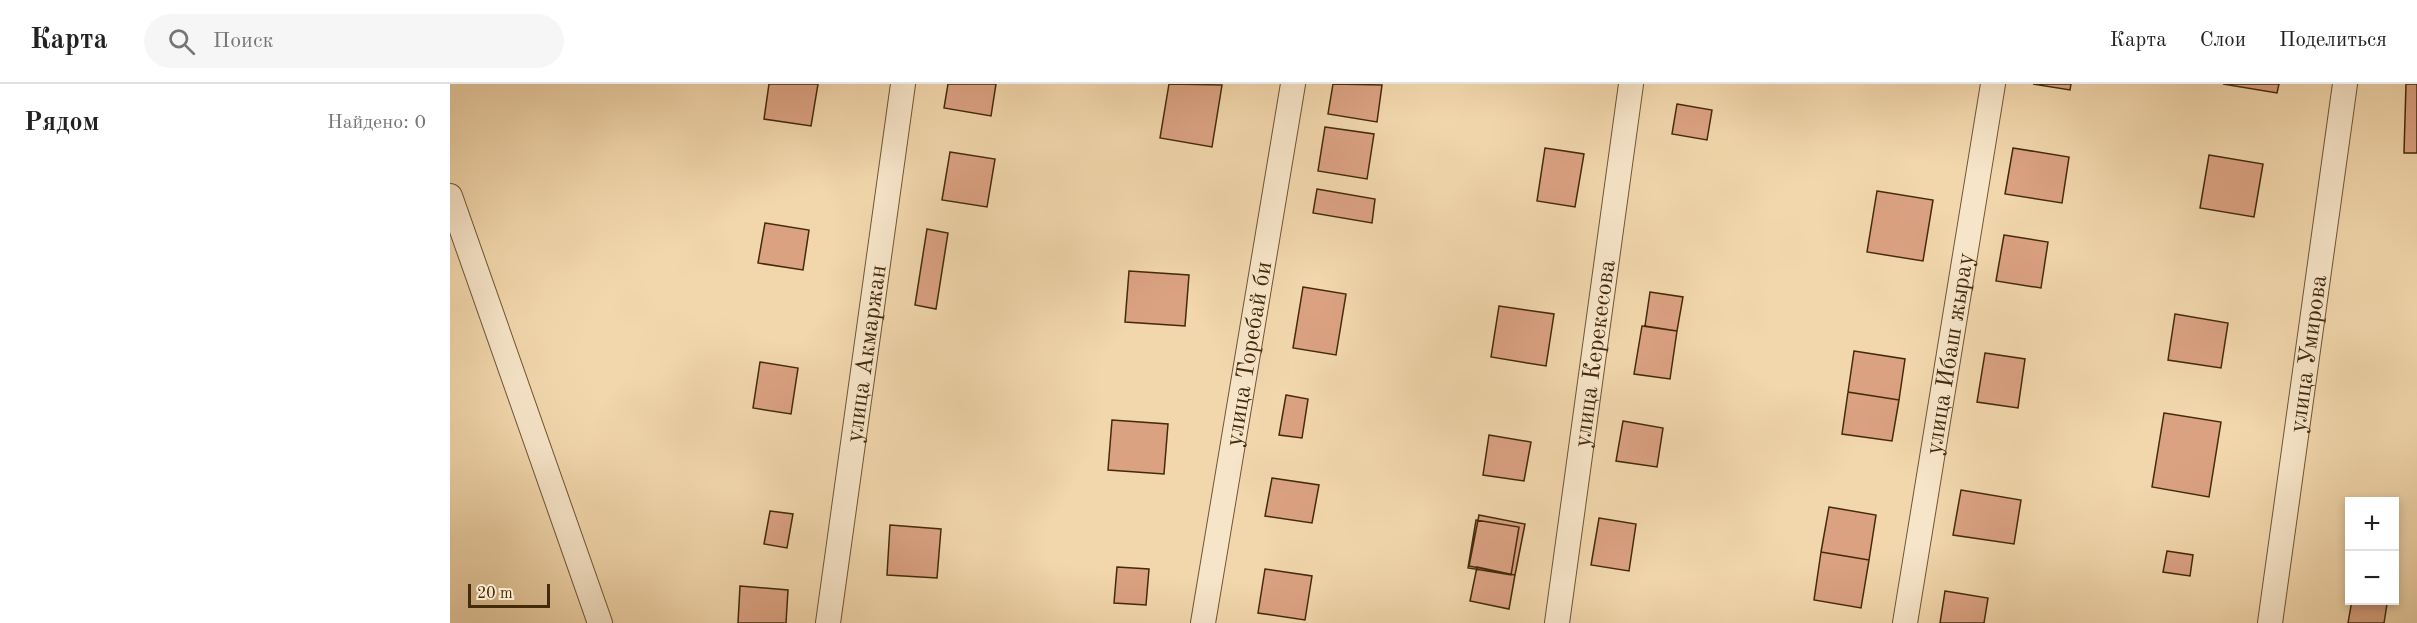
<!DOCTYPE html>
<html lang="ru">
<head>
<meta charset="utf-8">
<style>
	body { margin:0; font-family:"Old Standard TT",serif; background:#f6f6f6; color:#222 }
	.controls { position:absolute; right:18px; bottom:18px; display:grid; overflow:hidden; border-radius:0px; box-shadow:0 3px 9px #0003 }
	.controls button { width:54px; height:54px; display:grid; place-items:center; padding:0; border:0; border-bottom:2px solid #e0e0e0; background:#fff; color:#222; font:30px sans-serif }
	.scale { position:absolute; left:18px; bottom:15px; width:82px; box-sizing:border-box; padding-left:6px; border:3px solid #422a0b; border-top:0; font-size:16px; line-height:21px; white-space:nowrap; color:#422a0b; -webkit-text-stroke:4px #f7e5c9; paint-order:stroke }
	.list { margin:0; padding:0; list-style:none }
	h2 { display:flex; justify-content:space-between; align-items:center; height:78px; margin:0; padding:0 24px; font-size:26px }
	h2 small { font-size:20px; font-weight:400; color:#767676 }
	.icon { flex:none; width:33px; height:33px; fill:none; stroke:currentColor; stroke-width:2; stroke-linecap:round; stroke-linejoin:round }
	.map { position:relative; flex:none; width:1967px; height:539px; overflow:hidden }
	header { display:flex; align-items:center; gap:36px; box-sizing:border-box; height:84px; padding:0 30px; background:#fff; border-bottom:2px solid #e0e0e0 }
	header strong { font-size:28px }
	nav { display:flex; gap:33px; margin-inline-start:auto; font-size:21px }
	.search { width:420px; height:54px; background:#f6f6f6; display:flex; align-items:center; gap:15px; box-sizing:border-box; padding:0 21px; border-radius:33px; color:#767676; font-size:22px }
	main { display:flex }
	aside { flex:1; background:#fff }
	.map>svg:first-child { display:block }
	.building { fill:#dba282; stroke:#422a0b; stroke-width:1.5 }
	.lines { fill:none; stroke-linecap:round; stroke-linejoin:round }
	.street-casing { stroke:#6e5533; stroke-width:26 }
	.street { stroke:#f7e5c9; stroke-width:24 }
	.labels { text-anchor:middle; stroke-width:5; stroke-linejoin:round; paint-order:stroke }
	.street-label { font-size:24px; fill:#422a0b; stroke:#f7e5c9 }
</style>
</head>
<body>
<header>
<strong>Карта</strong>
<div class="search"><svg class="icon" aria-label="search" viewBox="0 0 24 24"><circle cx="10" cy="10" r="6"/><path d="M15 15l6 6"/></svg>Поиск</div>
<nav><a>Карта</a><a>Слои</a><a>Поделиться</a></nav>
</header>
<main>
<aside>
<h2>Рядом<small>Найдено: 0</small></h2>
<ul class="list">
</ul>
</aside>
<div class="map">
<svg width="1967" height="539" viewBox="0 0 1967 539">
	<rect width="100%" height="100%" fill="#f2d7ac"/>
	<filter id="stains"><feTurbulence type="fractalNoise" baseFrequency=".00333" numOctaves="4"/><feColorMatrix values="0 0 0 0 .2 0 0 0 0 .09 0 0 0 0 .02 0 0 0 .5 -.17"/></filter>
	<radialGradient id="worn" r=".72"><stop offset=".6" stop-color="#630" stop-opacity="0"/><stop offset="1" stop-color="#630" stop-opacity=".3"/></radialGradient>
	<path class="building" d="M319,0h49l-7,42 -47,-7z
		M498,0h48l-5,32 -47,-8z
		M719,0l53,1 -10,62 -52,-9z
		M883,0l49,1 -5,37 -49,-8z
		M1583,0h38l-1,6z
		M1773,0h56l-2,9z
		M1956,0h11v69h-13z
		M1227,20l35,6 -5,30 -35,-6z
		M875,43l49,7 -7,45 -49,-8z
		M1095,64l39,6 -9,53 -38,-6z
		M1563,64l56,9 -7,46 -57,-9z
		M500,68l45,7 -8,48 -45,-7z
		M1759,71l54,9 -9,53 -54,-9z
		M867,105l58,10 -3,24 -59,-10z
		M1427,107l56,9 -10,61 -56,-9z
		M315,139l44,7 -6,40 -45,-7z
		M477,145l21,4 -12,76 -21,-4z
		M1554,151l44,7 -7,46 -45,-7z
		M679,187l60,4 -4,51 -60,-4z
		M853,203l43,7 -10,61 -43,-7z
		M1200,208l33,5 -6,34 -32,-5z
		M1049,222l55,8 -8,52 -55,-9z
		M1725,230l53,9 -7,45 -53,-8z
		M1192,242l35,5 -7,48 -36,-5z
		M1404,267l51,8 -6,41 -51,-8z
		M1535,269l40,6 -7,49 -41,-6z
		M310,278l38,6 -7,46 -38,-6z
		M1398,308l51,8 -7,41 -50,-7z
		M836,311l22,4 -6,39 -23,-3z
		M1714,329l57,9 -12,75 -57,-10z
		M662,336l56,4 -4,50 -56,-4z
		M1173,337l40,7 -6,39 -41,-6z
		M1039,351l42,7 -7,39 -41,-6z
		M822,394l47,7 -7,38 -47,-7z
		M1511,406l60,10 -7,44 -61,-9z
		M1379,423l47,8 -7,45 -48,-8z
		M320,427l23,3 -6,34 -23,-4z
		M1029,431l46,9 -10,51 -46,-9z
		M1149,434l37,6 -7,47 -38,-6z
		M1026,436l43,7 -8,48 -43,-7z
		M440,441l51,4 -4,49 -50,-3z
		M1717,467l26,4 -3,21 -27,-4z
		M1371,468l48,8 -8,48 -47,-8z
		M667,483l32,2 -3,36 -32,-2z
		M1027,483l38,8 -6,34 -39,-8z
		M815,485l47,7 -7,44 -47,-7z
		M290,502l48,4 -2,33h-48z
		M1495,507l43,7 -4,25h-44z
		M1902,516l35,4 -3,19h-36z"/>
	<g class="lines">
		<defs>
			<g id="street">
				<path d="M0,112l150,427"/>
				<path id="s1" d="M378,539l75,-539"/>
				<path id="s2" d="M753,539l90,-539"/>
				<path id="s3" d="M1107,539l74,-539"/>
				<path id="s4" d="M1455,539l88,-539"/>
				<path id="s5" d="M1820,539l75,-539"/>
			</g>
		</defs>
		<use href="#street" class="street-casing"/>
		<use href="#street" class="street"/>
	</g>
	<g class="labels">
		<g class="street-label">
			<text dy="8" stroke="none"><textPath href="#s1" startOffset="272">улица Акмаржан</textPath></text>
			<text dy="8" stroke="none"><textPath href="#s2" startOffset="273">улица Торебай би</textPath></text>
			<text dy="8" stroke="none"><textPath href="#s3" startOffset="272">улица Керекесова</textPath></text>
			<text dy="8" stroke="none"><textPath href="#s4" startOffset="273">улица Ибаш жырау</textPath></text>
			<text dy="8" stroke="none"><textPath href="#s5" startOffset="272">улица Умирова</textPath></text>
		</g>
	</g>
	<rect width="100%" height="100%" filter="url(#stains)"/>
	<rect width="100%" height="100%" fill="url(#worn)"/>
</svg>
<div class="controls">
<button>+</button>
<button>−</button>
</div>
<div class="scale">20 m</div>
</div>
</main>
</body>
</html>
